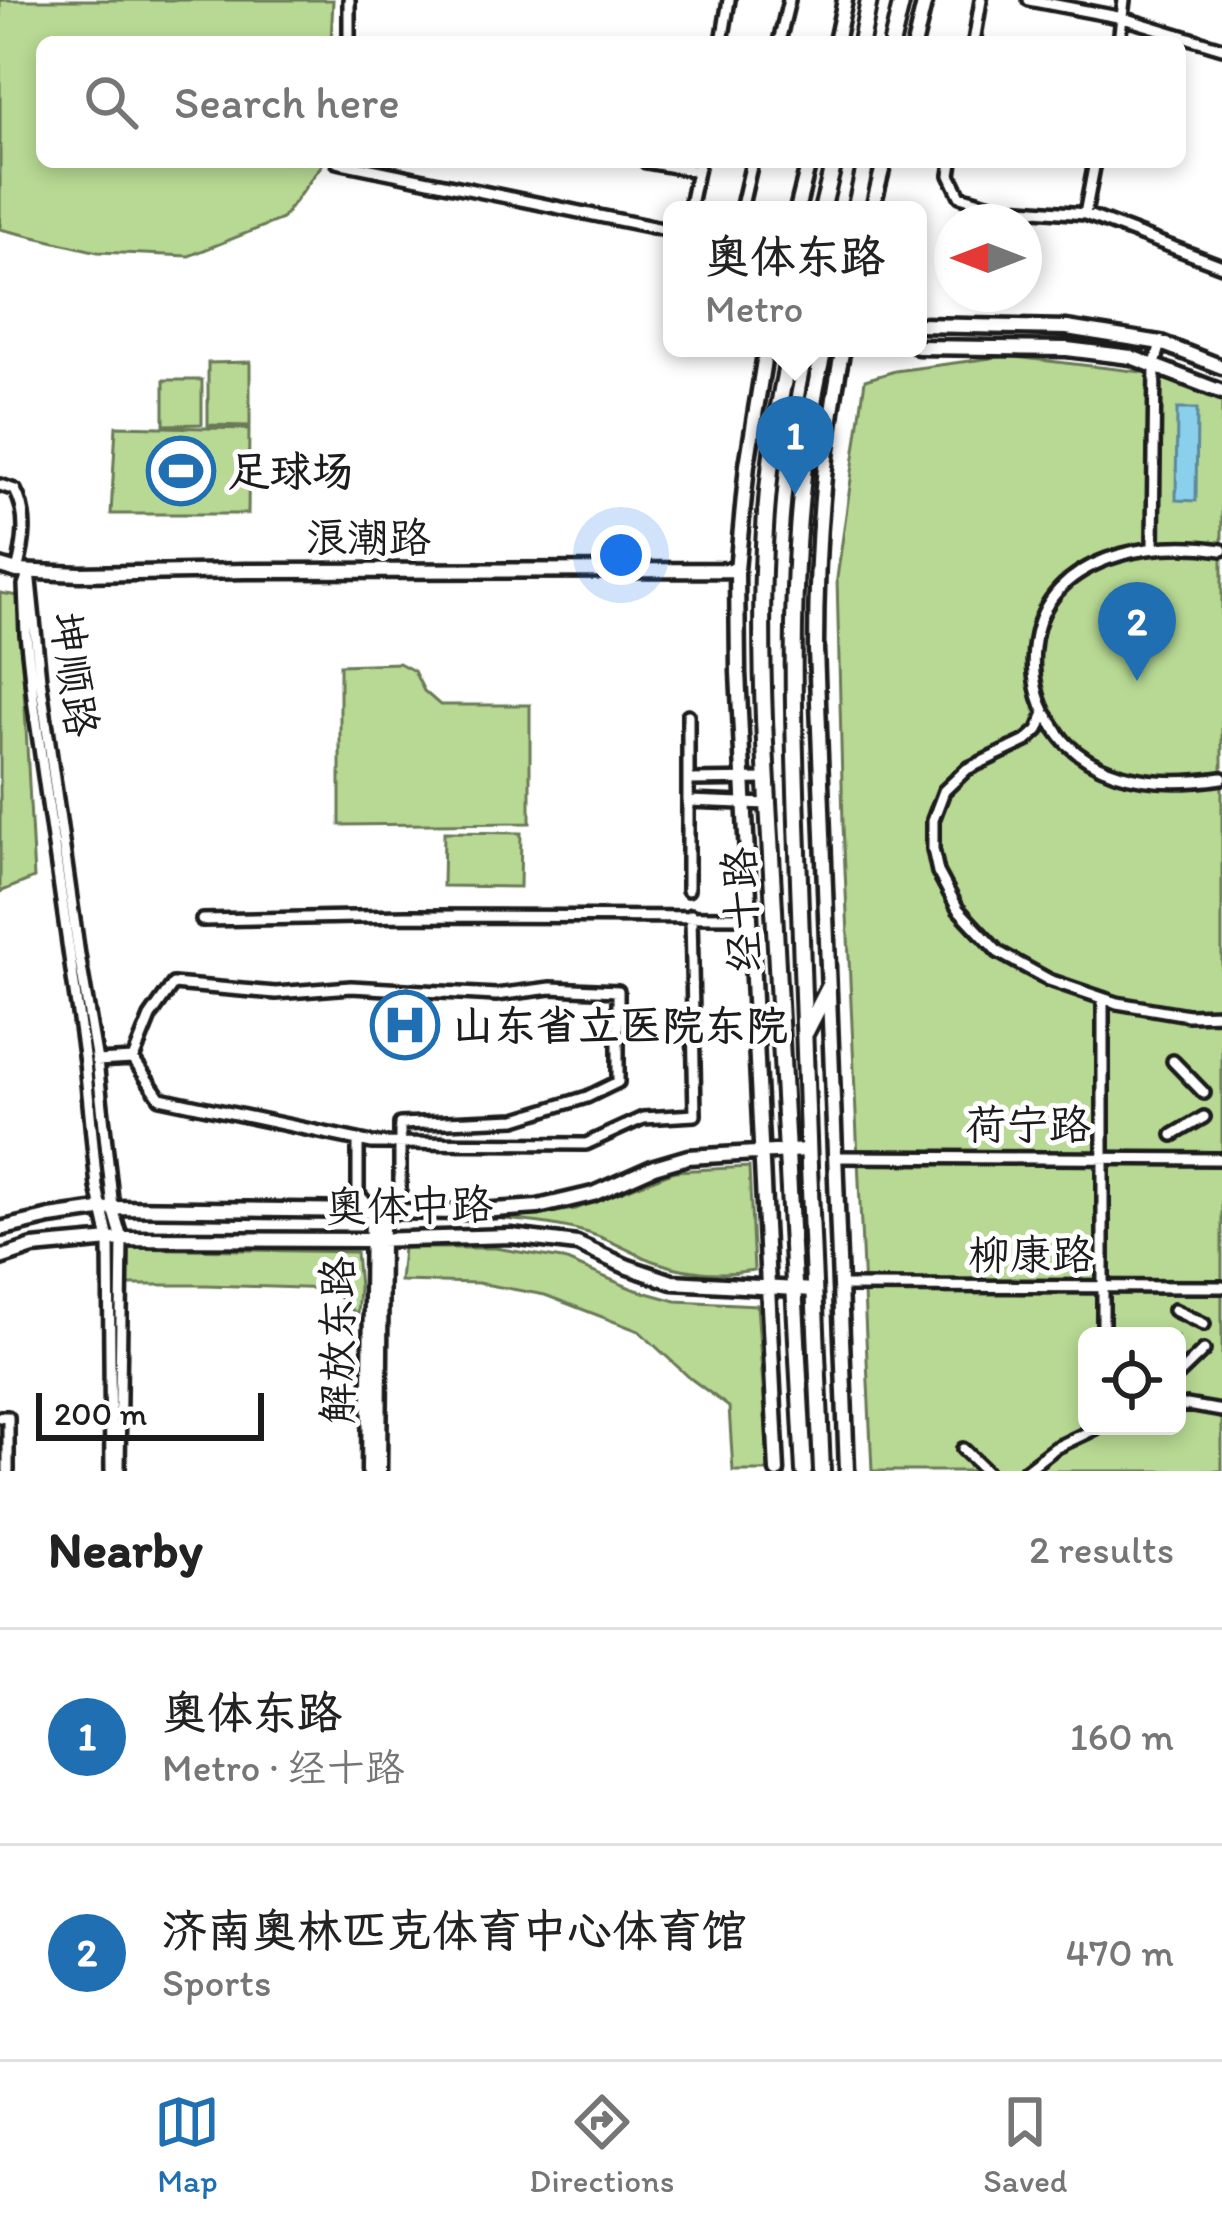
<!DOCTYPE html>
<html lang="en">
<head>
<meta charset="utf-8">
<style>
	body { margin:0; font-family:Itim,"LXGW WenKai TC",sans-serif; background:#f6f6f6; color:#222 }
	.controls { position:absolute; right:36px; bottom:36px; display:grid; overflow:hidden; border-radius:18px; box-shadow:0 6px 18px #0003 }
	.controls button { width:108px; height:108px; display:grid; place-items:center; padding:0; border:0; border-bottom:3px solid #e0e0e0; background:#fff; color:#222; font:60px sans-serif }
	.compass { position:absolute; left:934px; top:204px; width:108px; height:108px; border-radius:50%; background:#fff; box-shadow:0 6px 18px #0003; rotate:270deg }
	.scale { position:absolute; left:36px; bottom:30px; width:228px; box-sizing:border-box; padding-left:12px; border:6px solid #1c1c1c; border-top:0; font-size:33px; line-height:42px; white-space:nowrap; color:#1c1c1c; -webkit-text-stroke:9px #fff; paint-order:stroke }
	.you { position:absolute; left:621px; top:555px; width:42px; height:42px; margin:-30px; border:9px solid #fff; border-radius:50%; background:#1a73e8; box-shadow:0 0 0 18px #1a73e833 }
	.badge { display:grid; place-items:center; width:78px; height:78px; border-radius:50%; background:#1f6fb2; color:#fff; font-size:39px; font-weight:700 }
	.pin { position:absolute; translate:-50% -99px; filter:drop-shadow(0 3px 6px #0008) }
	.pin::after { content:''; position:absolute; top:63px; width:42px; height:36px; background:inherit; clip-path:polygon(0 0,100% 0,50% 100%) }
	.popup { position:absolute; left:663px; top:201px; width:264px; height:156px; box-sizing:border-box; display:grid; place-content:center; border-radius:18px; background:#fff; filter:drop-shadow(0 3px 9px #0005); font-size:39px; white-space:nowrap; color:#767676 }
	.popup b { font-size:45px; color:#222 }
	.popup::after { content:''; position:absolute; left:50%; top:100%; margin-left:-24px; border:24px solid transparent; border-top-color:#fff }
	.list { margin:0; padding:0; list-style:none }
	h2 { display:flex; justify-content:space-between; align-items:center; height:156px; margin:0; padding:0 48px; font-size:51px }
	h2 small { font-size:39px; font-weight:400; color:#767676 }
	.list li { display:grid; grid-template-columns:78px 1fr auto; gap:36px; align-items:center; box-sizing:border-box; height:216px; padding:0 48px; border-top:3px solid #e0e0e0 }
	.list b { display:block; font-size:45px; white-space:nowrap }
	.list p { margin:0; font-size:39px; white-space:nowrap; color:#767676 }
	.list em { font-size:39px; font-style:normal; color:#767676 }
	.icon { flex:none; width:66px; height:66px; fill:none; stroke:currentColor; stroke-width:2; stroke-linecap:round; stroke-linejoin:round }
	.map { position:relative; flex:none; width:1222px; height:1471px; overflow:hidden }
	.search { position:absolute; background:#fff; box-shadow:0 6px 18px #0003; left:36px; right:36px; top:36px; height:132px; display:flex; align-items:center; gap:30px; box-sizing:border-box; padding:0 42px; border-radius:18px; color:#767676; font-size:45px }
	.sheet { height:588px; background:#fff }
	nav { display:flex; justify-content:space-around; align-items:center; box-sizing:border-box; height:168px; border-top:3px solid #e0e0e0; background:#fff; font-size:33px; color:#767676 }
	nav a { display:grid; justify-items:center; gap:6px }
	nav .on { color:#1f6fb2 }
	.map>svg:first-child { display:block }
	.green { fill:#b7d993; stroke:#6a7a58; stroke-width:3; fill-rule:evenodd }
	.water { fill:#8ad0ec; stroke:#5e8899; stroke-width:3 }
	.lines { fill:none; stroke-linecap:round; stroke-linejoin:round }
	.minor-casing { stroke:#1c1c1c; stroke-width:18 }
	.major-casing { stroke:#1c1c1c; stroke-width:21 }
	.highway-casing { stroke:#1c1c1c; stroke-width:22 }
	.minor { stroke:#fff; stroke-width:9 }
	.major { stroke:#fff; stroke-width:12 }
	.highway { stroke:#fff; stroke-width:14 }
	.labels { text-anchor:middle; stroke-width:10; stroke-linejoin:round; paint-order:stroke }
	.poi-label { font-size:42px; font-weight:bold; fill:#1c1c1c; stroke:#fff; text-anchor:start }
	.street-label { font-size:42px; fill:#1c1c1c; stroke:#fff }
</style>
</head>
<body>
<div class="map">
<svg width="1222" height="1471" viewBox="0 0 1222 1471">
	<rect width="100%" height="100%" fill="#fff"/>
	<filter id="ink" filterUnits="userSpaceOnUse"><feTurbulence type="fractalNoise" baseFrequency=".00833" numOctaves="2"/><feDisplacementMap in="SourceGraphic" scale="24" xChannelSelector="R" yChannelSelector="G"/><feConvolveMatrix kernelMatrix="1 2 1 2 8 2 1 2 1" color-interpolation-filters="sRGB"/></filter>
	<g filter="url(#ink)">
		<path class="green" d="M0,0h333l-2,42h-289v120h282l-42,57 -93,37 -91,-4 -98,-23z
			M1006,356l153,18 63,25v1072h-350l-29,-646 -6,-247 28,-198 30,-9zM1087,1336h90v90h-90z
			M250,362v64l-42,-1v-62z
			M164,380h38v44l-38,1z
			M116,426l133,3 -1,85h-137z
			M0,593l19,3 15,282 -34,14z
			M399,663l15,8 10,20 16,14h90v118l-190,2v-160z
			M444,832l77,1 -1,54 -77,-1z
			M749,1167l5,103c-34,6 -68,3 -101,-9 -23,-9 -45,-23 -68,-29 -28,-8 -55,-11 -83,-13l74,-10 99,-38z
			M114,1248l242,4 3,35 -2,28 -26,-26 -125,-4h-90z
			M403,1248h92l67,11 71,30 43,12 81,4 12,166h-36l-4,-64 -39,-29 -51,-47 -94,-36 -67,-12 -78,-2z"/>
		<path class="water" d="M1177,409h20l-1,92 -20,-1z"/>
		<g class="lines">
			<defs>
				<path id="minor" d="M1029,0l94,18 99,30
					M349,42v-42
					M722,42l7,-42
					M779,42l10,-42
					M974,42l7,-42
					M1119,42l5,-42
					M337,162l335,69
					M646,162l51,9
					M952,162l-2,13 10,21 37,11 88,7 137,52
					M689,210l10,-48
					M741,210l11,-48
					M1085,214l10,-52
					M0,485l15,5c14,26 9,54 2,81
					M1153,547l2,-183 6,-21
					M1222,550c-70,-12 -174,6 -187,90 -4,24 -1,51 10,73l-7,17 -12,11 -59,28 -23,22 -11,29v29l5,23 20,37 40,43 51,28 68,23 71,12 34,-1
					M1045,713c7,10 13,22 22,31 41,40 102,42 155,34
					M688,715v175
					M688,780l79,-1
					M688,801l80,3
					M202,920l204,-4 344,1
					M1103,999v337
					M133,1059l17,-42 23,-33 103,9 75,-6 145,8 55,-7 67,3v91l-31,15 -71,22 -116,5v65l-16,22
					M96,1061l37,-2 27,39 212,45 214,1 57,-26 52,-3 -4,-200
					M1173,1061l31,32
					M1173,1135l31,-18
					M358,1140v53l14,17
					M835,1157l387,2
					M840,1286l382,1
					M1174,1310l30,14
					M1177,1376l27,-26
					M1177,1408l10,-3 35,6
					M0,1417h8v54
					M963,1449l23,22
					M111,1471l-2,-231 -12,-53 -12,-125 -51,-356 -8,-72 -2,-49 5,-14 11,108 39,276 18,106 16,147 9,31 -3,232
					M1025,1471l30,-23 46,-22"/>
				<path id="major" d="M836,42l9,-42
					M915,42l10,-42
					M797,210l12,-48
					M872,210l12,-48
					M918,325l149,3 94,15 61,24
					M918,347l149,2 64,8 91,35
					M766,348l-19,117 -10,105 1,102 39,799
					M843,348c-20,99 -27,200 -27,301l31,822
					M0,566l17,5 63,3 166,-3 491,-1
					M0,1229l50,-12 63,-9 353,4 72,-5 55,-13 61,-27 34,-10 119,-7
					M0,1258l33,-11 89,-8 249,1 140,-4 66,8 51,23 44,15 142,8
					M369,1471l3,-261
					M379,1471l2,-233 3,-27"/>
				<path id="highway" d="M861,42l8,-42
					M892,42l10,-42
					M822,210l12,-48
					M855,210l11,-48
					M791,348c-43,177 -28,363 -18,543 10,193 21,387 31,580
					M806,1032l22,-43
					M822,1471c-9,-197 -17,-393 -23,-590 -6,-178 -15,-358 25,-533"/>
			</defs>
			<use href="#minor" class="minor-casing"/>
			<use href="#major" class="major-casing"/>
			<use href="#highway" class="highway-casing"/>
			<use href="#minor" class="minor"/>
			<use href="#major" class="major"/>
			<use href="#highway" class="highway"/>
		</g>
	</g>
	<defs>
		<symbol id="stadium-ring" viewBox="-11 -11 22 22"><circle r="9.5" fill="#fff" stroke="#1f6fb2" stroke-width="1.5"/><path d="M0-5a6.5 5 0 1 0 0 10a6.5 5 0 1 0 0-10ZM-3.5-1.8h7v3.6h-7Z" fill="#1f6fb2"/></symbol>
		<symbol id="hospital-ring" viewBox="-11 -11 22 22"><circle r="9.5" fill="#fff" stroke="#1f6fb2" stroke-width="1.5"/><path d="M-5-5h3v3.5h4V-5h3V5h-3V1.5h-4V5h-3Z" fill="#1f6fb2"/></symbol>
	</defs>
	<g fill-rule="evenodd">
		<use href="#stadium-ring" x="143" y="433" width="76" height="76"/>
		<use href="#hospital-ring" x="367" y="987" width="76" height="76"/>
	</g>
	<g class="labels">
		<g class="poi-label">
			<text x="228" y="486">足球场</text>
			<text x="452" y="1040">山东省立医院东院</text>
		</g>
		<g class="street-label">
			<text x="368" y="552">浪潮路</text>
			<text transform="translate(75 674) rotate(82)" y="15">坤顺路</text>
			<text transform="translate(741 910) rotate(-93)" y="15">经十路</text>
			<text x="1028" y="1139">荷宁路</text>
			<text transform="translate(409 1205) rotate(-1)" y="15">奥体中路</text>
			<text x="1031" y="1269">柳康路</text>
			<text transform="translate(337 1340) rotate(-90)" y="15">解放东路</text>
		</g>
	</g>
</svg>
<div class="controls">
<button><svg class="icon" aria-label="locate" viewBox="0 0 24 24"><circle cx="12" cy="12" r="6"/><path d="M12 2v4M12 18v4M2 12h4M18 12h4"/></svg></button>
</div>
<svg class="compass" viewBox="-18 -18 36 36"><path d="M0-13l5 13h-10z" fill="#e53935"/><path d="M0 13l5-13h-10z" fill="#767676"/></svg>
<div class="scale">200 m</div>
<div class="you"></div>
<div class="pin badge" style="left:795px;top:495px">1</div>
<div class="popup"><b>奥体东路</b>Metro</div>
<div class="pin badge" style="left:1137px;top:681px">2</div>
<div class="search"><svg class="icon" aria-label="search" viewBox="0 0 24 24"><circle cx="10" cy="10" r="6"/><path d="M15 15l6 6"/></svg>Search here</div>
</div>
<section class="sheet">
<h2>Nearby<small>2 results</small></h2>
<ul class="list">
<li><span class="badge">1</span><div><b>奥体东路</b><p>Metro · 经十路</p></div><em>160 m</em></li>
<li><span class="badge">2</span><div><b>济南奥林匹克体育中心体育馆</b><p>Sports</p></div><em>470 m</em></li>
</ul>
</section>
<nav>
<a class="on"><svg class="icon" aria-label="map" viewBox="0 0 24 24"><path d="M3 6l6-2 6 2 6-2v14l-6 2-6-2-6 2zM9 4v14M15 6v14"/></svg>Map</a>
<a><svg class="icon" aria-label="directions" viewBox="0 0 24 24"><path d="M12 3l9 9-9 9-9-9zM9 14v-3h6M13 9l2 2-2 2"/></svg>Directions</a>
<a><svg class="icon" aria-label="saved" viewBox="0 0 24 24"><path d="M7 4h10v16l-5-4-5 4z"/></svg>Saved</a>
</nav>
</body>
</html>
